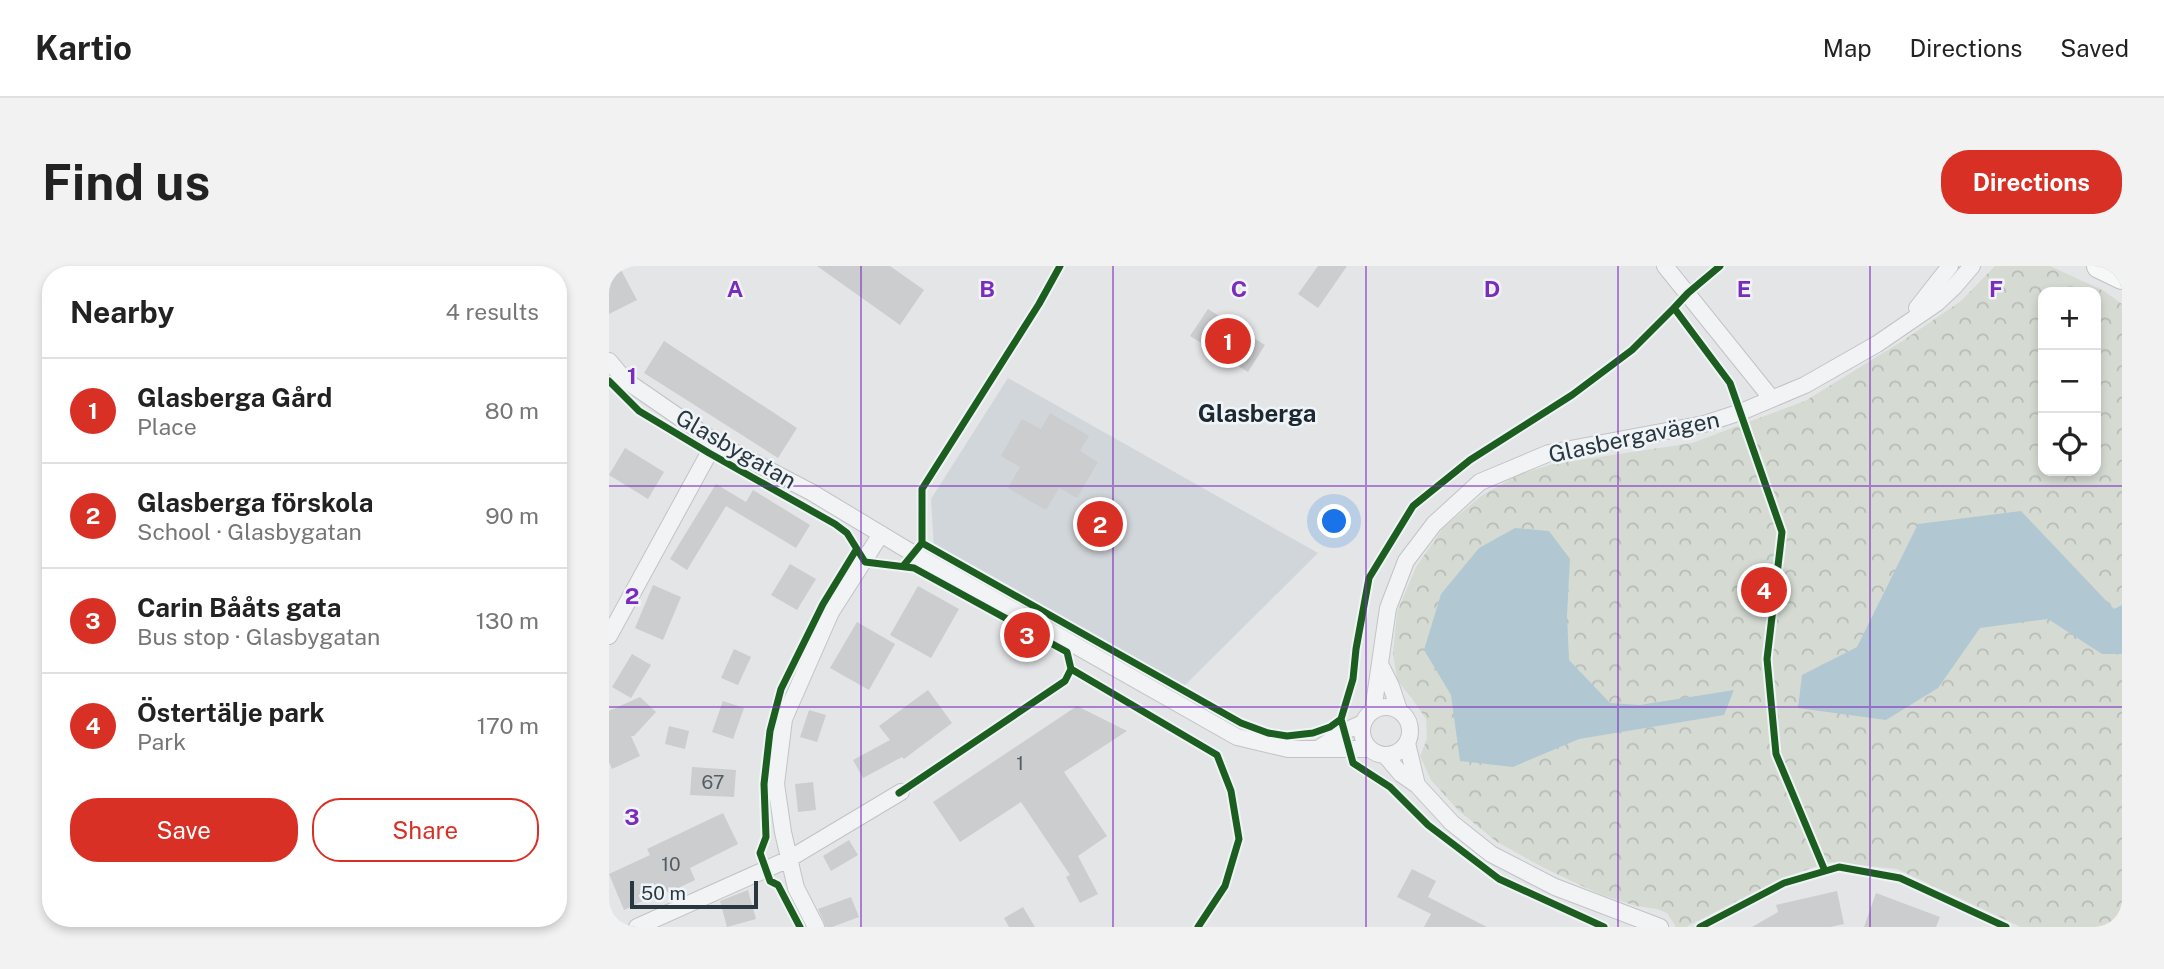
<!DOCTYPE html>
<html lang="en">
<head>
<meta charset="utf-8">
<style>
	body { margin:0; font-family:"Public Sans",sans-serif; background:#f2f2f2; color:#222 }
	.controls { position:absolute; right:21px; top:21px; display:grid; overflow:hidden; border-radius:14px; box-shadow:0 4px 10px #0003 }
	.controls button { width:63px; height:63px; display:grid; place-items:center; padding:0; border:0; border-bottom:2px solid #e0e0e0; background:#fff; color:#222; font:35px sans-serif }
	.scale { position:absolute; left:21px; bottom:18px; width:128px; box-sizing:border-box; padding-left:7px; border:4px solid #293741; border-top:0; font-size:19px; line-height:24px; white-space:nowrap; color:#293741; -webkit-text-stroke:5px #f0f4f7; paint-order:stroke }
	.you { position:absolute; left:726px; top:256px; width:24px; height:24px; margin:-18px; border:5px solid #fff; border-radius:50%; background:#1a73e8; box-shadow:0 0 0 10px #1a73e833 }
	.badge { display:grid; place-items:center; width:46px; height:46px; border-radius:50%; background:#d93025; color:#fff; font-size:23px; font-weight:700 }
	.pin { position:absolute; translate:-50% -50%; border:4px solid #fff; box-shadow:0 2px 7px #0006 }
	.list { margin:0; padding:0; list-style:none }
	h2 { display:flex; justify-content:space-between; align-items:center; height:91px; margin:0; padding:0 28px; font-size:30px }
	h2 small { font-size:23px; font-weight:400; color:#767676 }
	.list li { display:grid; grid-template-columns:46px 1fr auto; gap:21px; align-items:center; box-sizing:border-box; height:105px; padding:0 28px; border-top:2px solid #e0e0e0 }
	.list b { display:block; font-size:26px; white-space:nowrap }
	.list p { margin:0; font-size:23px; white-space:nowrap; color:#767676 }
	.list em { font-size:23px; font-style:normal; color:#767676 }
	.actions { display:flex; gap:14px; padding:21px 28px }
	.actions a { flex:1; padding:16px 0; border:2px solid #d93025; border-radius:28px; text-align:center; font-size:24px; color:#d93025 }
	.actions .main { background:#d93025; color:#fff }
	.icon { flex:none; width:38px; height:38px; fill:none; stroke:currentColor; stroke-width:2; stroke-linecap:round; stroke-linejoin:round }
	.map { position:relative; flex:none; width:1513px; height:661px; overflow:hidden; border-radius:28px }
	header { display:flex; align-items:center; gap:42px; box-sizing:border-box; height:98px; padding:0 35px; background:#fff; border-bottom:2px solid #e0e0e0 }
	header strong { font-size:33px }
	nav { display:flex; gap:38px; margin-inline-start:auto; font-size:24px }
	.intro { display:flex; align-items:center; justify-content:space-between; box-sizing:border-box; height:168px; padding:0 42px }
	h1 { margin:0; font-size:49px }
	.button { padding:18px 32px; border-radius:28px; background:#d93025; color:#fff; font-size:24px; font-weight:700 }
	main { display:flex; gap:42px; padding:0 42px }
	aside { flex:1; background:#fff; border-radius:28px; box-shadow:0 4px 10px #0003 }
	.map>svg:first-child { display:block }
	.built { fill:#d1d6da }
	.forest { fill:url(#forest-crowns); fill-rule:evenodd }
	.water { fill:#b1c8d2 }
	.building { fill:#cbcdcf }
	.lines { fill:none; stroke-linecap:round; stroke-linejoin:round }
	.minor-casing { stroke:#c1c3c5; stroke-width:18 }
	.primary-casing { stroke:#bfc2c5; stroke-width:26 }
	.minor { stroke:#f2f3f5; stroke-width:16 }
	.primary { stroke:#f6f7f7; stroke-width:24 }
	.cycleway-casing { stroke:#f0f4f7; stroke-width:11 }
	.cycleway { stroke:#1b5e20; stroke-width:7 }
	.grid { fill:none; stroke:#7b2cbf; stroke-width:2; stroke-opacity:0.55 }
	.labels { text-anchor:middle; stroke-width:5; stroke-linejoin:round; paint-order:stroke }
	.number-label { font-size:19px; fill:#525d65 }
	.street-label { font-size:23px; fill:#293741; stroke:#f0f4f7 }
	.neighbourhood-label { font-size:24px; font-weight:bold; fill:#1c2832; stroke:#f0f4f7 }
	.grid-label { font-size:23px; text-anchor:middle; font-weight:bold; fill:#7b2cbf; stroke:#f0f4f7; stroke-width:5; stroke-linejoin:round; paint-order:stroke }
</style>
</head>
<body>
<header>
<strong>Kartio</strong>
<nav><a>Map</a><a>Directions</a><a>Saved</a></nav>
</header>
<div class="intro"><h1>Find us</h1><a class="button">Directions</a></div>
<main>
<aside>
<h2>Nearby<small>4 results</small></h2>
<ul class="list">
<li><span class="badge">1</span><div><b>Glasberga Gård</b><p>Place</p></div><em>80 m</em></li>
<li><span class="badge">2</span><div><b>Glasberga förskola</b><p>School · Glasbygatan</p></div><em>90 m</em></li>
<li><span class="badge">3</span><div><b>Carin Bååts gata</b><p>Bus stop · Glasbygatan</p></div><em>130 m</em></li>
<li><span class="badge">4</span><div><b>Östertälje park</b><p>Park</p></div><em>170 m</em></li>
</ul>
<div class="actions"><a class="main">Save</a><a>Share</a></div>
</aside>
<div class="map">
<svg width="1513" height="661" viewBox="0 0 1513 661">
	<defs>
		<pattern id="forest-crowns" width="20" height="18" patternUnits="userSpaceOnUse" patternTransform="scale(1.75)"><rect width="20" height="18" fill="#d5dbd3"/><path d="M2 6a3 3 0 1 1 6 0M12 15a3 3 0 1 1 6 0" fill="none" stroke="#b7bdb6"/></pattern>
	</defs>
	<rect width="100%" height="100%" fill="#e3e5e7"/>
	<path class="built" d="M399,112l310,175 -136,135 -248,-139 -3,-50z"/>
	<path class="forest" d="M1386,0h55l54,25 18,13v623h-101l-124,-58 -68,-7 -49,17 -94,48h-10l-9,-14 -10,-4 -21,-3 -39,-13 -53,-25 -47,-26 -38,-31 -28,-31 -11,-24 7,-17 -1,-20 -13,-19 -16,-20 -4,-26 4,-42 19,-45 27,-39 38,-32 37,-21 35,-11 139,-21 113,-42 99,-61 57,-39zM1434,26h53v179h-53z"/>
	<path class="water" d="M1412,245l93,98 8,-4v49h-20l-54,-35 -68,9 -42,60 -52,32 -88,-12 4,-33 55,-28 61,-123z
		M906,262l34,3 21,28 -3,56 2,45 41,43 30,2 94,-15 -10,25 -145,24 -66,28 -53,-6 -9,-66 -27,-45 17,-56 38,-46z"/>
	<path class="building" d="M0,0h10l18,34 -28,14z
		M208,0h73l34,24 -24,35z
		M709,0h29l-29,42 -20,-14z
		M599,43l57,36 -17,27 -58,-36z
		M55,75l133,87 -19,30 -134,-85z
		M441,147l39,23 -9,15 18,11 -21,36 -18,-10 -13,22 -38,-22 12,-21 -19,-11 21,-37 19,10z
		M16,182l39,24 -16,27 -39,-24z
		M107,218l30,18 7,-12 57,35 -14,23 -70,-42 -39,64 -17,-11z
		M181,298l26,15 -19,31 -26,-15z
		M44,319l28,12 -18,43 -28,-12z
		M309,320l41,23 -28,49 -41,-23z
		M248,356l38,22 -26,46 -39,-22z
		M125,383l17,8 -13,28 -17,-7z
		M23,388l19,11 -20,33 -19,-11z
		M319,424l24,33 -48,36 -2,-2 -39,21 -10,-18 37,-20 -11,-14z
		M31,431l16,15 -22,24h-3l9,20 -28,13 -3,-7v-51z
		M114,435l21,7 -11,31 -21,-7z
		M468,440l50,25 -63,41 43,64 -29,20 20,38 -18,9 -14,-26 4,-2 -49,-73 -61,40 -27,-40z
		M200,444l17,5 -9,27 -17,-5z
		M60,460l20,5 -4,18 -20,-5z
		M83,501l44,3 -2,27 -44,-2z
		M204,516l3,28 -18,2 -3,-28z
		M114,547l15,31 -48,24 5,12 -27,13 -2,-3 -42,20 -15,-36 41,-19 -3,-6z
		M240,574l9,15 -27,16 -8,-15z
		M803,603l24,12 -8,16 59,30h-63l7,-13 -34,-17z
		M139,624l8,29 -29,8 -7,-26z
		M1228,625l7,33 -14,3h-78l26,-15 -2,-7z
		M1267,627l64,24 -4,10h-72z
		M242,631l8,20 -27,10h-6l-8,-18z
		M414,641l12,20h-26l-5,-9z"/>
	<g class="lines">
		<defs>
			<path id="minor" d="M1056,0l107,133
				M1308,42l33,-42
				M0,95l16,19 90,62 96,50 103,62 323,183 51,12h82
				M0,370l106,-194
				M771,398l11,22 8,24
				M753 465a24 24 0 1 1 48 0a24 24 0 1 1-48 0Z
				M764,445l15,-103 18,-47 28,-37 46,-42 69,-29 155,-29 37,-12 64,-27 72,-41 60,-41 17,-16 18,-21
				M798,477l10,42
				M709,483l27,-18 18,-8
				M776,489l16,19 16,11 35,38 39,31 64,33 105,40
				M28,661l152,-68 112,-67
				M207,661l-20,-39 -13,-56 -7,-48 8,-65 47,-107 50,-78"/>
			<path id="primary" d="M1490,0l23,11"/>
		</defs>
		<use href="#minor" class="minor-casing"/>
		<use href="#primary" class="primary-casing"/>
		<use href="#minor" class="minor"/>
		<use href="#primary" class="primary"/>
		<defs>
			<path id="cycleway" d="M1111,0l-32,27 -14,15 56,75 52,149 -15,127 9,95 49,117
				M0,115l30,30 70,42 126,71 12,9 18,29 49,6 153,84 4,17 -6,12 -166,112
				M313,277l319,180 27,10 19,3 26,-3 17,-6 11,-8 12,-40 3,-30 13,-71 44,-72 57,-46 102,-65 60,-45 42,-42
				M295,299l18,-22v-54l117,-185 21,-38
				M462,403l146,86 14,36 8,48 -14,47 -27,41
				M732,453l12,44 37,24 38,38 71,54 105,48
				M191,661l-22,-42 -8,-4 -10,-28 6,-16 -2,-53 6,-53 11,-42 42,-85 33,-54
				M1091,661l84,-44 55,-16 61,11 106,49"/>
		</defs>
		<use href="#cycleway" class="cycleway-casing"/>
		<use href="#cycleway" class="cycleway"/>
	</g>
	<path class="grid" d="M252,0v661M504,0v661M757,0v661M1009,0v661M1261,0v661M0,220h1513M0,441h1513"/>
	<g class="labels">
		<g class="number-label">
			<text x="411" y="504">1</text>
			<text x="104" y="523">67</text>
			<text x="62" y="605">10</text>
		</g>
		<g class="street-label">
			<text transform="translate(1025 171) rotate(-12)" y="8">Glasbergavägen</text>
			<text transform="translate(127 183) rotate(30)" y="8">Glasbygatan</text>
		</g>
		<g class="neighbourhood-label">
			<text x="648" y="156">Glasberga</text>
		</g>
	</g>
	<g class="grid-label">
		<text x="126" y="31">A</text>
		<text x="378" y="31">B</text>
		<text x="630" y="31">C</text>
		<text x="883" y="31">D</text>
		<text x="1135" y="31">E</text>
		<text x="1387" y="31">F</text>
		<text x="23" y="118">1</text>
		<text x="23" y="338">2</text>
		<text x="23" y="559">3</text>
	</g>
</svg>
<div class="controls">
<button>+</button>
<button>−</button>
<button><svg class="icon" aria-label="locate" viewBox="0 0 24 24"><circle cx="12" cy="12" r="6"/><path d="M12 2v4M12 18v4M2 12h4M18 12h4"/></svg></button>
</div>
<div class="scale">50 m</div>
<div class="you"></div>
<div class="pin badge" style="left:619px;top:75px">1</div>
<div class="pin badge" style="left:491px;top:258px">2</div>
<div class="pin badge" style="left:418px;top:369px">3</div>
<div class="pin badge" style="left:1155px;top:324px">4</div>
</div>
</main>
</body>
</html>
